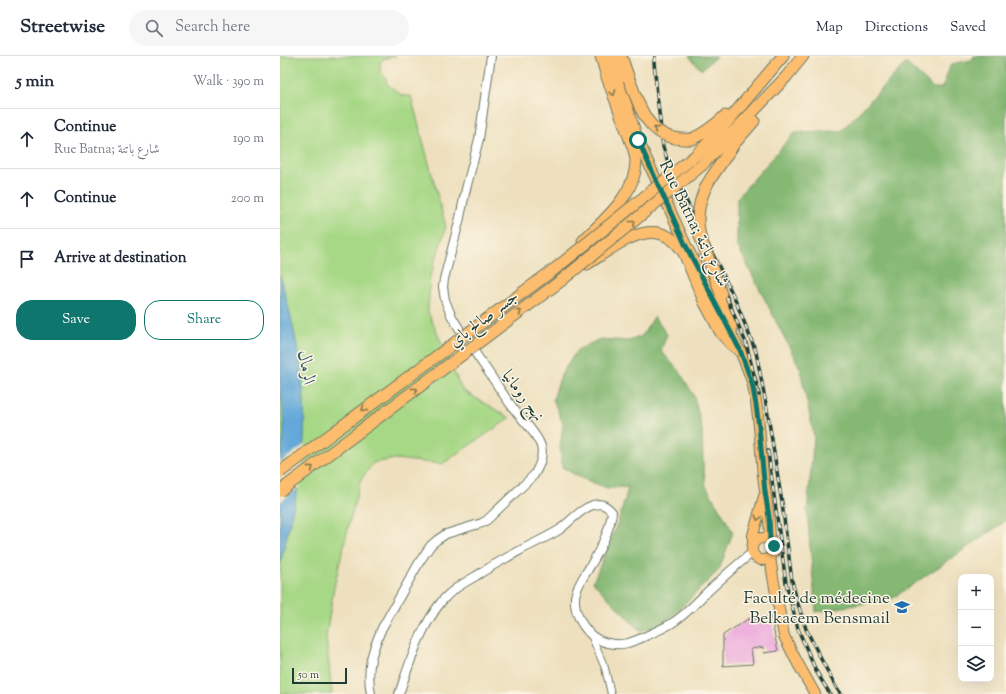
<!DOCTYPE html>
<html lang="en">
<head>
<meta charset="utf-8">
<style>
	body { margin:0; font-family:"Sorts Mill Goudy",Amiri,serif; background:#f6f6f7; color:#1f2937 }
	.controls { position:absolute; right:12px; bottom:12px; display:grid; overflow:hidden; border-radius:8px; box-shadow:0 4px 16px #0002 }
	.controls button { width:36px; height:36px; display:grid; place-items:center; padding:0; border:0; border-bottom:1px solid #e0e1e3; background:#fff; color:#1f2937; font:20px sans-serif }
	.scale { position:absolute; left:12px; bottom:10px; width:55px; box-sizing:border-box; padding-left:4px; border:2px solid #1f3d34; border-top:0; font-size:11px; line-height:14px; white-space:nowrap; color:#1f3d34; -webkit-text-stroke:3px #fcf5e5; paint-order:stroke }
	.stop { position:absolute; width:12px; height:12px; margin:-9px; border:3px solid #0f766e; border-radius:50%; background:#fff }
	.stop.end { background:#0f766e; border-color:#fff; box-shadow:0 1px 4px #0008 }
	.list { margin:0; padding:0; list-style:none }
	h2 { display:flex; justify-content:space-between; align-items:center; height:52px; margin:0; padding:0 16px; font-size:17px }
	h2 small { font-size:13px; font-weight:400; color:#747a83 }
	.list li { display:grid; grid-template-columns:26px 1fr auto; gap:12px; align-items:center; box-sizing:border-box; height:60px; padding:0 16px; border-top:1px solid #e0e1e3 }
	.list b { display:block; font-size:15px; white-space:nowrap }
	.list p { margin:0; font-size:13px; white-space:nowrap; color:#747a83 }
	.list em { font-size:13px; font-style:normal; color:#747a83 }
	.actions { display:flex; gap:8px; padding:12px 16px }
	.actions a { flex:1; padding:9px 0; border:1px solid #0f766e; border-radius:16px; text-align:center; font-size:14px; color:#0f766e }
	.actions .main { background:#0f766e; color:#fff }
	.icon { flex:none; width:22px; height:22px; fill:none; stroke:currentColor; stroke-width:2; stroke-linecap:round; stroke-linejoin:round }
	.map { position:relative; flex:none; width:726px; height:638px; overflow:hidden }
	header { display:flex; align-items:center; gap:24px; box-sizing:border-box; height:56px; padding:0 20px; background:#fff; border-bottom:1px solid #e0e1e3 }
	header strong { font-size:19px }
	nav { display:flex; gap:22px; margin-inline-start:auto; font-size:14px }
	.search { width:280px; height:36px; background:#f6f6f7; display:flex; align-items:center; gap:10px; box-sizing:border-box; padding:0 14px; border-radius:22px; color:#747a83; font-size:15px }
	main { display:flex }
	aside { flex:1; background:#fff }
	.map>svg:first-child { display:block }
	.green { fill:#a7d886; stroke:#638a5d }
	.forest { fill:#85b873; stroke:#527a54 }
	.water { fill:#63a8d8; stroke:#417286 }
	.pier { fill:#eee0be }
	.building { fill:#eba4db }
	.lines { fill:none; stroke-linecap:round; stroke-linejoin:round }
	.minor-casing { stroke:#677664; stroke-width:8 }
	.tertiary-casing { stroke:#677664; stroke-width:10 }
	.primary-casing { stroke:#677664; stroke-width:12 }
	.trunk-casing { stroke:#677664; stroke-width:13 }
	.minor { stroke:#fff; stroke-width:6 }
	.tertiary { stroke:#fff; stroke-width:8 }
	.primary { stroke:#fcbd6e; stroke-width:10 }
	.trunk { stroke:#fcbd6e; stroke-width:11 }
	.rail-casing { stroke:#1f3d34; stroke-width:3.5 }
	.rail { stroke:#fcf5e5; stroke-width:2; stroke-dasharray:6; stroke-linecap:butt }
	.trunk-bridge-casing { stroke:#677664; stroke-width:13; stroke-linecap:butt }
	.trunk-bridge { stroke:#fcbd6e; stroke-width:11 }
	.oneway { stroke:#82774e }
	.route { stroke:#0f766e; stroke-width:5 }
	.labels { text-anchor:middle; stroke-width:3; stroke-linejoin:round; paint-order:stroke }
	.street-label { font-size:17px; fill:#1f3d34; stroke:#fcf5e5 }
	.poi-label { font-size:17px; fill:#1f3d34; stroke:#fcf5e5; text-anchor:end }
	.water-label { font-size:18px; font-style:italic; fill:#335d65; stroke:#fcf5e5 }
</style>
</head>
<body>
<header>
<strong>Streetwise</strong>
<div class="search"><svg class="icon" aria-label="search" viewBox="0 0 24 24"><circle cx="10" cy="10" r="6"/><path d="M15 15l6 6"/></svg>Search here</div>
<nav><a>Map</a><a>Directions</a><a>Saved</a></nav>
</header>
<main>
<aside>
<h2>5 min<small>Walk · 390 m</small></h2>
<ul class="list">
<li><svg class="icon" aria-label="ahead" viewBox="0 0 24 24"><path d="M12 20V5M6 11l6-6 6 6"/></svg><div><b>Continue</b><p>Rue Batna; شارع باتنة</p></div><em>190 m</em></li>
<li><svg class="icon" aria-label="ahead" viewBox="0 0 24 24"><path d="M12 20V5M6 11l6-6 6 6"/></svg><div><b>Continue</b></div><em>200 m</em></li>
<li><svg class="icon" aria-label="arrive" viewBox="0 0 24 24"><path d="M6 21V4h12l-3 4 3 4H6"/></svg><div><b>Arrive at destination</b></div></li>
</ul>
<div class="actions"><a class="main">Save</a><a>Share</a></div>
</aside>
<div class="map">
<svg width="726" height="638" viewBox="0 0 726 638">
	<rect width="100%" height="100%" fill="#fcf5e5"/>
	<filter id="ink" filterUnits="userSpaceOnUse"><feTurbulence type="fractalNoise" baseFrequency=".025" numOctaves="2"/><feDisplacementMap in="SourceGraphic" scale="8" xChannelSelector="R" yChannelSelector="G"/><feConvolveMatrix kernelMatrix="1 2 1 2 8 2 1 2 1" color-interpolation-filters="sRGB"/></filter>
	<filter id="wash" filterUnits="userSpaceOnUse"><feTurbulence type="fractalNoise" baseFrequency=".012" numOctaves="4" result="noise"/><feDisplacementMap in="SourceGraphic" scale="16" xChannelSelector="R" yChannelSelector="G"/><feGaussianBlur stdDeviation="0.9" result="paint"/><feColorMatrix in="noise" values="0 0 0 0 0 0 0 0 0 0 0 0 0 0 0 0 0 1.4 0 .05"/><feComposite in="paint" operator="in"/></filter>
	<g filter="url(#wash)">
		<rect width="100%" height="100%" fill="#eee0be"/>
		<path class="green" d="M0,0h116l-12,3 -4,3v8l6,9 1,5 16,12h8l35,131 -16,50 -2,35 34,78 48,28 -68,46 -47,-5 -22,4 -12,16 -11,41 -16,67 -8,49 6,58h-52z"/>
		<path class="forest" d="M409,0h28l-16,14z
			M694,0h32v465l-113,77 -77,14 -9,-100 7,-76 -14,-68 -63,-123v-47l58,-66 46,-1 65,-68 27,25h9l9,-24 21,-4z
			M374,261l13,17 -6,17 19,21 14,24 8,34 1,34 3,22 27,46 -14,38 -53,52 -11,5 -15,4 -47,-49c13,-31 28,-62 35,-95l-21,1 -26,-10 -19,-11 -2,-20 3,-23 -10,-25 8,-24 16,-25 23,-11 29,2 13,-5z"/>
		<path class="water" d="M0,219c10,38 20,75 23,113 2,21 2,43 0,64 -2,19 -5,38 -10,57 -4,19 -9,37 -13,56v-95l4,-38 -1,-21 -3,-27z"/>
		<path class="pier" d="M25,388l-5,43 -20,15v-39z"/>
		<g id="blocks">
			<path class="building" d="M491,561l7,34 -14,2 -1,-6 -12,2 2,15 -30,2v-31l25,-16z"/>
		</g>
	</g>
	<g filter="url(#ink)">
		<use href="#blocks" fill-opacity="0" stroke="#677664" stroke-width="1"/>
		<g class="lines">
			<defs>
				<path id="minor" d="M311,579l14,33 6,26"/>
				<path id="tertiary" d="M91,638c-5,-26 1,-43 11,-66l38,-67 11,-16 6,-5 9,-6 36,-11 5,-3 47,-45c5,-8 10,-18 7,-29 -5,-14 -18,-25 -27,-37 -8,-10 -14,-20 -21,-30 -12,-18 -25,-36 -36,-54l-6,-10 -6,-15 -2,-13 1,-8 15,-57 7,-33 13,-50 12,-83
					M119,638c11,-32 21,-66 43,-93 9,-11 22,-18 34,-25 14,-9 28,-17 43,-25 13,-7 27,-13 40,-21 11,-8 21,-21 34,-25 9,-2 13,0 19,7 -2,18 -13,40 -23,56 -5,8 -13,19 -14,29 -1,14 5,26 14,36 10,10 26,13 39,10 7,-2 14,-5 20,-8 9,-4 19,-8 27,-14 11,-7 20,-17 29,-26 16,-15 31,-29 48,-42"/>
				<path id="primary" d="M331,0l27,84 47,103 55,108c4,10 9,20 12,31 8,31 8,63 11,94 3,22 7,43 7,64
					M472 493a11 11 0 1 1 22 0a11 11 0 1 1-22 0Z
					M473,488v-9l11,-39
					M490,501l3,20 11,59 13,26 18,32"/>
				<path id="trunk" d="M341,0l8,23
					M412,83c13,-6 23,-14 33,-23
					M415,100l23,-23 65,-77
					M422,109l84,-88 17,-21
					M431,122l23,-34 20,-23
					M303,185c22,-22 52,-46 53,-79 0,-4 -1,-8 -2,-12l-27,-73 -6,-21
					M307,208c30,-19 70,-54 97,-11l21,50 16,30 9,10 10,8
					M441,238c5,13 12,26 10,40"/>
			</defs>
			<use href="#minor" class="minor-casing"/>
			<use href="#tertiary" class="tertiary-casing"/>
			<use href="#primary" class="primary-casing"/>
			<use href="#trunk" class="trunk-casing"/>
			<use href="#minor" class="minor"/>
			<use href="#tertiary" class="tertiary"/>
			<use href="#primary" class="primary"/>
			<use href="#trunk" class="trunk"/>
			<defs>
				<path id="rail" d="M375,0l-1,6 3,33 6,52 7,21 65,131 21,53 11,57 15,94 10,78 5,20 9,28 15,30 16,30 4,5
					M437,219l29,68 13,52
					M488,395l18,132 12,46 18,42 14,23"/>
			</defs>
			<use href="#rail" class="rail-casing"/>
			<use href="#rail" class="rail"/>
			<defs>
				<path id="trunk-bridge" d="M349,23c13,33 20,63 63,60
					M431,122c-11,17 -16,38 -11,58 2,7 5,14 8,21 4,12 9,25 13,37
					M0,416l276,-204 139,-112
					M0,435l282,-211 140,-115"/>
			</defs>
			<use href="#trunk-bridge" class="trunk-bridge-casing"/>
			<use href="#trunk-bridge" class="trunk-bridge"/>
		</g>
		<defs><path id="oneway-chevron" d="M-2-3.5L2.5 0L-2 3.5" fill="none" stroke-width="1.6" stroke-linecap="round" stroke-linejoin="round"/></defs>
		<g class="oneway">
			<use href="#oneway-chevron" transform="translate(333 37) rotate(69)"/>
			<use href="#oneway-chevron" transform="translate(376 73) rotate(-142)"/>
			<use href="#oneway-chevron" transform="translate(353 167) rotate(-39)"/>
			<use href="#oneway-chevron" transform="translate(239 256) rotate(-37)"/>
			<use href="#oneway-chevron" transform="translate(135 334) rotate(-37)"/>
			<use href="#oneway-chevron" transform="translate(84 353) rotate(144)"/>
			<use href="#oneway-chevron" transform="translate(31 412) rotate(-37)"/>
			<use href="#oneway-chevron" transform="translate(478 462) rotate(105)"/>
		</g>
	</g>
	<g class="lines" filter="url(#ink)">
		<path class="route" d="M358,84l47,104 55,106 12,33 4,22 3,22 6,65 4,25 1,23 4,6"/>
	</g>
	<defs>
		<symbol id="university-bare" viewBox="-9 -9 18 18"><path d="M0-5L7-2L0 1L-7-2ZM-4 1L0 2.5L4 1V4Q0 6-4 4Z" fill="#1f6fb2" stroke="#fcf5e5" stroke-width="2.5" paint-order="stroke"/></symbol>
	</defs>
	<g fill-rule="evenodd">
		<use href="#university-bare" x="611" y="540" width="22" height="22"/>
	</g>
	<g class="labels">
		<g class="street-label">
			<text transform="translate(415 167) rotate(64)" y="6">Rue Batna; شارع باتنة</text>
			<text transform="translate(203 262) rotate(-37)" y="6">جسر صالح باي</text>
			<text transform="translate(244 339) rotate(54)" y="6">نهج رومانيا</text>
		</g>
		<g class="poi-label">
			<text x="610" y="547">Faculté de médecine<tspan x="610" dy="20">Belkacem Bensmail</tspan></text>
		</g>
		<g class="water-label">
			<text transform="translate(27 312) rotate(82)" y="6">الرمال</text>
		</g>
	</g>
</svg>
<div class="controls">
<button>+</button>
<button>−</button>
<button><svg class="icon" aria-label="layers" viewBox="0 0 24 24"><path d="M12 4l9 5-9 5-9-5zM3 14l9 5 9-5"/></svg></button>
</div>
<div class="scale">50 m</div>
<div class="stop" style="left:358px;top:84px"></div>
<div class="stop end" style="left:494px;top:490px"></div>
</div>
</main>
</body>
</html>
